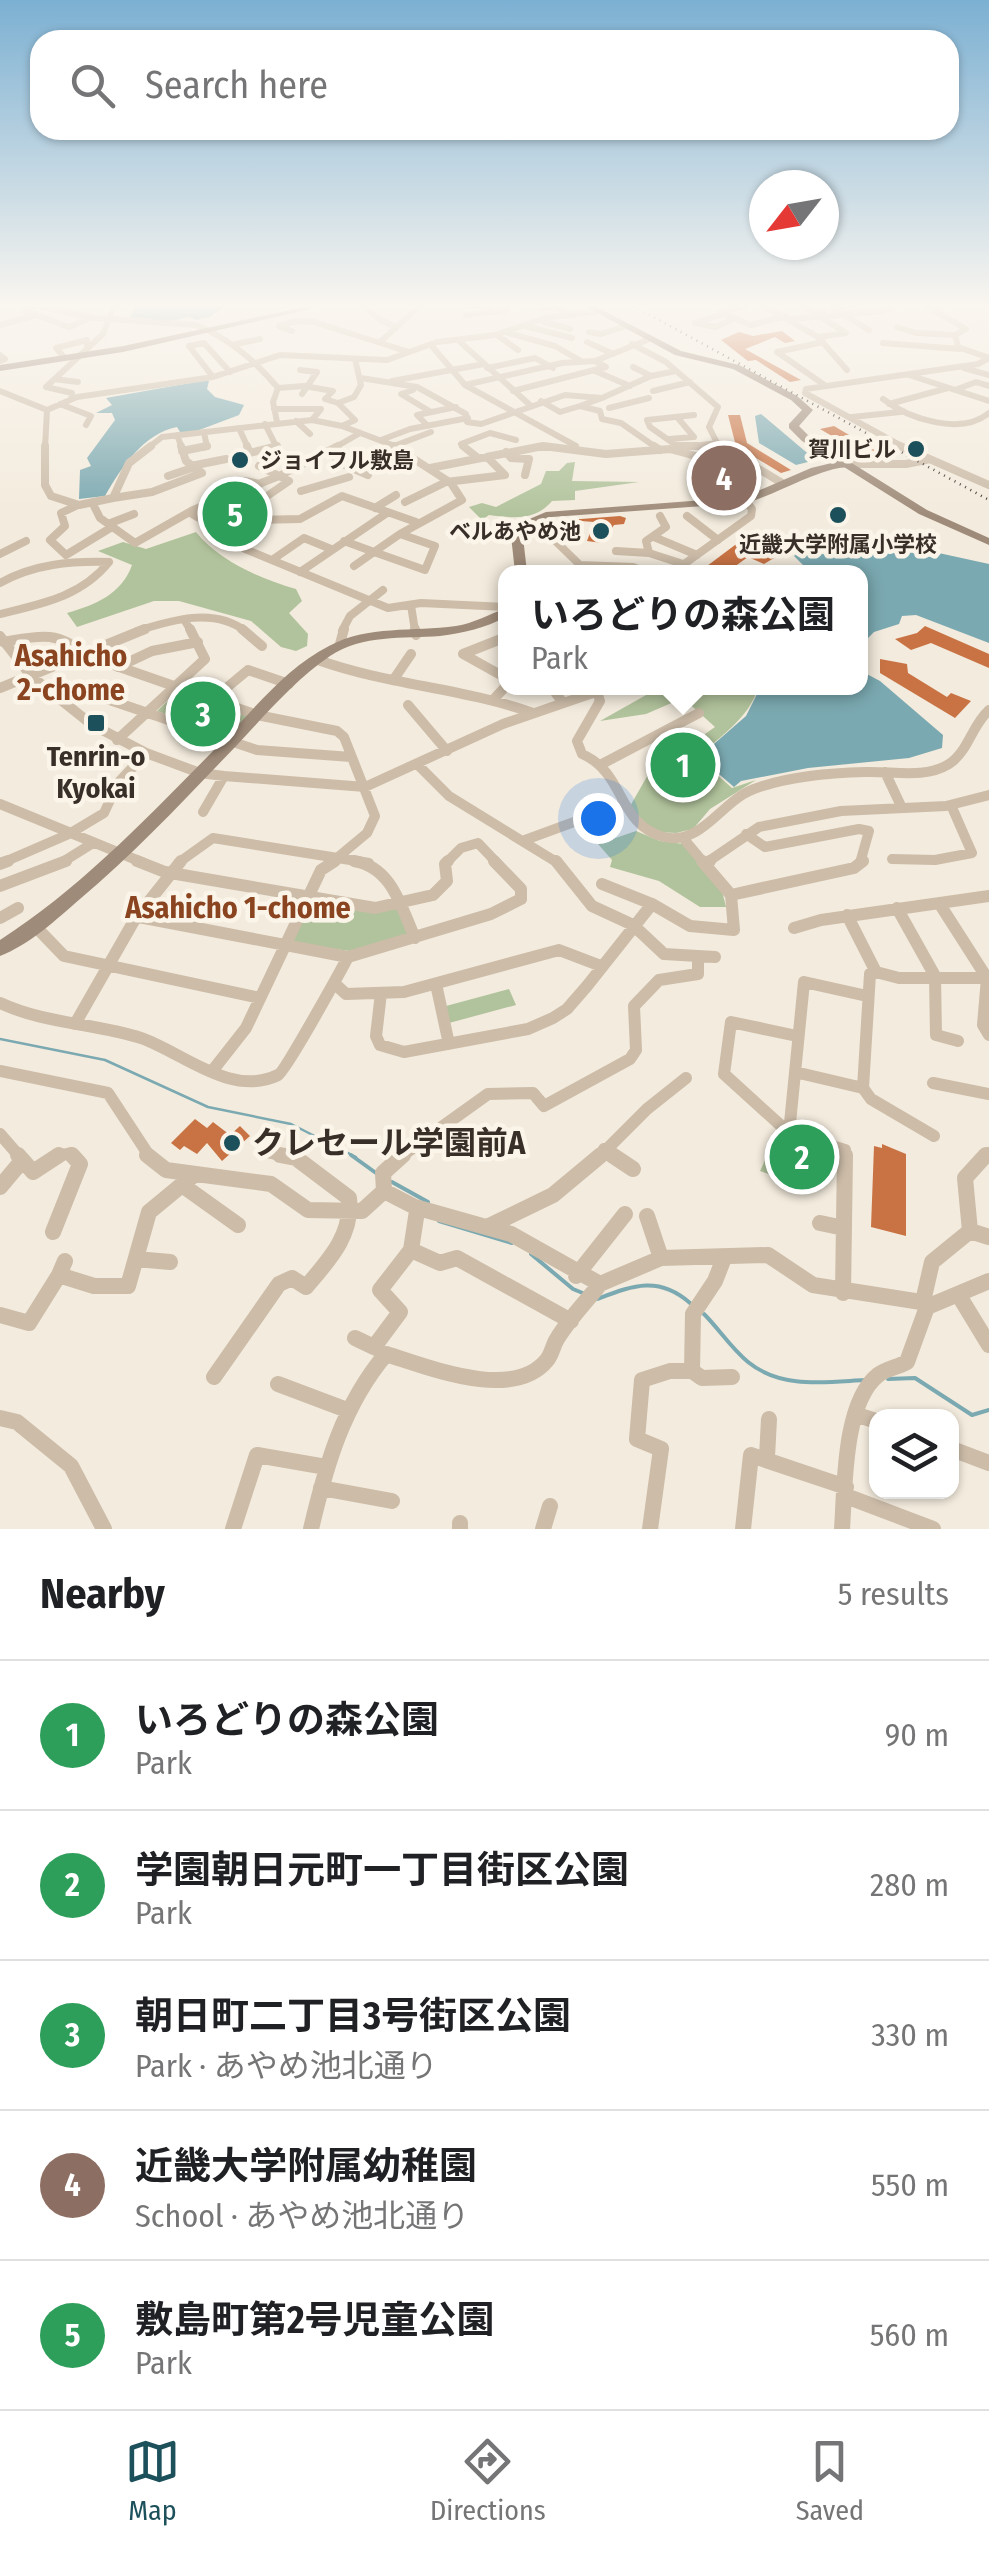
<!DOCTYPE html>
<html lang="en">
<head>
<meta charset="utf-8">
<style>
	body { margin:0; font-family:"Fira Sans Condensed","Noto Sans JP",sans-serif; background:#f6f6f6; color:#202124 }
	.controls { position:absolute; right:30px; bottom:30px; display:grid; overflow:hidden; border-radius:20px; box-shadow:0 2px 8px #0004 }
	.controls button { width:90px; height:90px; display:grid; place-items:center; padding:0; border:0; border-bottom:2px solid #e0e0e0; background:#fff; color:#202124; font:50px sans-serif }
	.compass { position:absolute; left:749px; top:170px; width:90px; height:90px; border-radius:50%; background:#fff; box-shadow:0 2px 8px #0004; rotate:239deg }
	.you { position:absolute; left:598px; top:818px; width:35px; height:35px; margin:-25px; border:8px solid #fff; border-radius:50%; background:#1a73e8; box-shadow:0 0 0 15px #1a73e833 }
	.badge { display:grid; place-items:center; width:65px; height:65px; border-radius:50%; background:#1c505b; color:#fff; font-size:32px; font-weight:700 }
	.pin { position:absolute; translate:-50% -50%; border:5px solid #fff; box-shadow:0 2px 10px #0006 }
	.popup { position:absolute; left:498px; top:565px; width:370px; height:130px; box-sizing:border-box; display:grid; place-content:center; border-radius:20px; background:#fff; filter:drop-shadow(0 2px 8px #0005); font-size:32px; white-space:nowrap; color:#757577 }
	.popup b { font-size:38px; color:#202124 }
	.popup::after { content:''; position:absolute; left:50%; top:100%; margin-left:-20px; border:20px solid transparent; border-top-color:#fff }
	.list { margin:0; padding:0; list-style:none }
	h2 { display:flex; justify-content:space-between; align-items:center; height:130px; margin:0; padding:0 40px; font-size:42px }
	h2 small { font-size:32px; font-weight:400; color:#757577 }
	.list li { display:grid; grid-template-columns:65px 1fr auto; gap:30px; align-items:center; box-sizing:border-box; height:150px; padding:0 40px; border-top:2px solid #e0e0e0 }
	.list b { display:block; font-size:38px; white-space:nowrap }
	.list p { margin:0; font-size:32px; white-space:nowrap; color:#757577 }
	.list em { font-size:32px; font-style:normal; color:#757577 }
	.icon { flex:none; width:55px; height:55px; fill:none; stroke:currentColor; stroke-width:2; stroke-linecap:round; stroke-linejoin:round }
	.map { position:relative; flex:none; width:989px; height:1529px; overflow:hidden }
	.search { position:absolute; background:#fff; box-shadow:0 2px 8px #0004; left:30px; right:30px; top:30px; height:110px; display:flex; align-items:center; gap:25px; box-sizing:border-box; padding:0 35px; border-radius:30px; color:#757577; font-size:38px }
	.sheet { height:880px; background:#fff }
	nav { display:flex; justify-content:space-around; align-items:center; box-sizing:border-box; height:140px; border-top:2px solid #e0e0e0; background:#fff; font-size:28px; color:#757577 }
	nav a { display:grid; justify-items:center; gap:5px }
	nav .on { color:#1c505b }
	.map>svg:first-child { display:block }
	.green { fill:#b1c39c }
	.water { fill:#7ba9b1 }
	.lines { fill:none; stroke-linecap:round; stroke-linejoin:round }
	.stream-far1 { stroke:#7ba9b1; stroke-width:2.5 }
	.stream { stroke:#7ba9b1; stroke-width:4 }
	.building { fill:#c97344 }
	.street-far4 { stroke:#ccbca8; stroke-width:6 }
	.street-far3 { stroke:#ccbca8; stroke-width:8 }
	.street-far2 { stroke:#ccbca8; stroke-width:10 }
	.street-far1 { stroke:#ccbca8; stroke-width:12 }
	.street { stroke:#ccbca8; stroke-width:16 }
	.secondary { fill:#9f8b79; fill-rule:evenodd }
	.rail { stroke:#382f28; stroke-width:2.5; stroke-dasharray:1 5; stroke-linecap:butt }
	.poi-dot { fill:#1c505b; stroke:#faf4e9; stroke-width:4 }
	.labels { text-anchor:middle; stroke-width:9; stroke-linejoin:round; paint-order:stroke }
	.far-poi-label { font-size:22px; font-weight:bold; fill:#382f28; stroke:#faf4e9; text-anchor:end }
	.poi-label { font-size:28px; font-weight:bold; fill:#382f28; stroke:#faf4e9 }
	.neighbourhood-label { font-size:30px; font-weight:bold; fill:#8a441f; stroke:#faf4e9 }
	.near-poi-label { font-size:32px; font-weight:bold; fill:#382f28; stroke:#faf4e9; text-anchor:start }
</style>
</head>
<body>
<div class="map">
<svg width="989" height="1529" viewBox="0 0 989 1529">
	<rect width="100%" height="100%" fill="#f3ebdd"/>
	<path class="green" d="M575,462l-3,19 67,1 -64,9v9l-23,1c-17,20 -39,17 -63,14l-7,5 -13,-13 13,-4 14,4 45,-23 5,-13h13l8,-8z
		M196,532c23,29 65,47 100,57l6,12 -13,12 19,21 -1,12 -11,5 -15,-4 -30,-26 -72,-20h-25l-77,26 -10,-14c28,-8 55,-19 65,-48l-34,-14 25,-9 23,7z
		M670,688h88c-9,30 -38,49 -61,69l35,31 24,-8 -46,29 -17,20 -17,4 -20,-1 -27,-24 20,-35 66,-46 -32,-29 -37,16 -46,7 55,-31z
		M178,691l71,25 -20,19 -72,-24z
		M636,831l24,10 24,3 38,47 4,16h-26l-41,-26 -49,-14 2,-7 -14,-16z
		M311,903l88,6 10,26 -59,16 -58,-8z
		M509,989l7,16 -67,18 -3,-17z
		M789,1133l45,21 5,4 -1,12 -30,-8 -16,20 -32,-11 7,-15z"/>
	<path class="water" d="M130,303h100l-20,14 -13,3 -9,-3 -21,5 -37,-5 5,-12z
		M201,381h8l-2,8 8,8 29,8 -5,10 -45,17h-14l-3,-5c-33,6 -56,41 -72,69l-26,3 1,-29 11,-4 -4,-8 28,-38 -3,-7h-16l16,-8 -6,-7z
		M761,414l51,43v4l-16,4 -37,-22 -4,-27z
		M803,550l24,5 98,-5 64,14v79l-73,-28 -14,1 -3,8 -25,8 -13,13 -1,-73h-50l-16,-16z
		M861,671l19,10 63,54 -1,13 -33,10 -101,10 -67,13 -7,6 -35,-30 47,-41 14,-28h100z"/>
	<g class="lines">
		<path class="stream-far1" d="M0,1039l105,21 103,47 83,17 65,33"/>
		<path class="stream" d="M351,1155l25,18
			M392,1182l36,20
			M439,1221l73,22
			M531,1254l42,35 12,5
			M597,1299c35,-13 61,-24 93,4
			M704,1314c15,15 27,34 44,48 33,27 77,20 117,18
			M888,1379l27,-1 57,37 17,-5"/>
	</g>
	<path class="building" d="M782,331l13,10 -10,2 -10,-6 -30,12 56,31 -11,2 -34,-22 -8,1 -27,-21 18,-8 14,4z
		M728,415h12l7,28 44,27 -10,3 -45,-27z
		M834,426l42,25 -26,5 -24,-14 11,-3 -17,-10z
		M620,516l6,2 -2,6 -10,1 -12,18 -15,-2 7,-19 -26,-2z
		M739,542l35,16 -10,6 -16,-7 -21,15h-28z
		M925,626l64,28v14l-58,-25 -20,7 -16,-11 22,-6z
		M880,659l27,5 1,9 39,24 4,-4 20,8 -16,17 -75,-45z
		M195,1119l12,9 6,-6 17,13 10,-9 10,10 -28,25 -15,-18 -10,11 -13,-8 -4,4 -9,-7z
		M882,1144l24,10v82l-35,-9 3,-81 8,2z"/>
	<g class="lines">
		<path class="street-far4" d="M25,303l70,15 101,7c34,14 58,35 82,63l-5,14 4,20
			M360,303l20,17 16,7
			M758,303l-38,9 31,13 35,-9
			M759,303l59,34 29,33
			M800,303l13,9 11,-1
			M861,303l-28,5 36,22
			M921,303l45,26 -11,6 3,12 31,11
			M468,306l15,-1 9,7
			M500,307l28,-4
			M31,308l-6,3 44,16 24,-10
			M541,308l14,-1 18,8
			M936,309l17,-6
			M723,314l-28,9 21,4 19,-9
			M466,315l41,-5 -5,-3
			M792,319l91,-8 25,-8
			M542,321l28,8
			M0,325l33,-9
			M525,326l47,12
			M897,327l19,6 39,2
			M292,331l-13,-5 18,-5 17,1 95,30
			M589,332l12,2 22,-7
			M508,333l47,13 26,15
			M497,335l21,15
			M818,337l28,-4 -25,-16
			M458,340l72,65
			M380,342l41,-37 -6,-2
			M587,342l24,11
			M823,342l-46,10 49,34
			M883,343l77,6
			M236,344l24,-5
			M632,344l34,18 52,45 -9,20 8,16 9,5
			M431,345l34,40 111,61
			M0,355l5,4 -5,2
			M64,357l-8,-9 31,-8v6
			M633,367l18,9
			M487,368l48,-10 18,10
			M964,368l25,7
			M300,370l17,2 -15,22
			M595,371l35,15
			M909,375l80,26
			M213,377l-24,-31 15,-3 26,29
			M361,378l56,9 49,27 1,8 14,2 84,-29 37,3 49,-22 25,-5
			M54,379l24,3
			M392,381l92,-17
			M465,385l97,-22 33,-2 52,-21
			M278,388l26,-2 29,5 -8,8 13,4
			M413,390l-12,4 30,18
			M955,390l21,-8 13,4
			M0,391l47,19 30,-13 136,-20 67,-22 107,5 50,-18 58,-7 50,-17 52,-7
			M513,391l93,-24 -11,-6
			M653,391l37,-9
			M602,398l-22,8 20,5 2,8 19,4 36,25
			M71,399l1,-6 -26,-6 57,-53 12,-31
			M883,399c26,20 78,37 106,14
			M541,401l19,11 20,-6
			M60,404l31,12 -5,9
			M889,404l59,-16
			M609,408l40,-10
			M274,409h47l-9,11
			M694,415l-47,5 3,7 30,21 37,-5
			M852,417l48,-5
			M296,421l14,13
			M265,424l12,24
			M427,425l-10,-10 39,-8
			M342,426l13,-6 -17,-17 16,-6 7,-12 -6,-26
			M239,428l9,20
			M177,435l5,13
			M669,439l25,-2 -17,-20
			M381,440l29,-11 58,-11
			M394,446l37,-14
			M45,448l2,-38
			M148,448l14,-11 150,-17 30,6 58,22
			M199,448l8,-1 -3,-15
			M334,448l26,-15
			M466,448l-5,-4 29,-11 26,7
			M531,448h30
			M905,448l-100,-55 1,-4 172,-25 11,-6"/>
		<path class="street-far3" d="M45,446v39l6,11 28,9 34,-7 16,-35 22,-17
			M247,446l3,7 27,-7
			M394,446l57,37 11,17 -62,34
			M463,446l15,12
			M654,446l6,4
			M677,446h20
			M721,446l61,37
			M900,446l89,39
			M182,451l25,-5
			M332,452l6,10 30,13
			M506,452l5,6 18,1 -4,16
			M843,464h63l20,-4
			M191,466l35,-7
			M430,468l113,-22 63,8 64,-5 37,10 32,-2
			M168,476l24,-8
			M229,489l16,-8 15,3
			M301,491l48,-14
			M235,497l19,8 35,-24 -30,-15
			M113,498l39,-6 50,-19 -16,-12 -5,-15
			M405,502l41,-20 59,-7 -18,-18
			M93,504l7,14 35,25 58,-33 86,-34 59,-30
			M78,505l-17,8 4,13 -15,14 16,15 46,-28
			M375,508l21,-13
			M192,514l33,19 30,-13 45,-1 42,-23 74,26
			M687,516l31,24
			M108,524l26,-10
			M521,530h23l36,35 53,2 14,5
			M400,534l35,12 -10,24 -51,-18z
			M654,537l43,18
			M344,541l30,11
			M245,549l143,59 33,-5 85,4
			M616,551l33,2 34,11
			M649,553l-3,-12 20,-14 -6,-11
			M0,554l26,-13
			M272,560l32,-22 27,11
			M354,566l20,-14
			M300,572l87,-59
			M673,572l78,-56 1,-7 -7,-9
			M0,583c34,-19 70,-22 109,-21
			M411,605l4,26
			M0,614c41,-10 81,-17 109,-52
			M185,621l6,10
			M137,631c35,-11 77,-24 108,0
			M342,631l8,-15 33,-26"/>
		<path class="street-far2" d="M242,629l20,17
			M415,629l1,6
			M0,636l31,40 60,48 55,29 54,20 24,3 141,11 138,-63 104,-36
			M506,637l-43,17 43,24
			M3,642c31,-5 56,-13 79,12l175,61 80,16 7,6 31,79 -8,17 -36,30
			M340,644l4,-15
			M318,660c70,25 145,28 215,53
			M118,667l34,-16 46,-9
			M394,679l17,-25
			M0,688l145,-59
			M552,688l11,15
			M597,692l3,9 -23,40 5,13c44,19 35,71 82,83 38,9 57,-36 90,-48 35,-13 75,-16 112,-17 27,-1 59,7 83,-8 19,-12 23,-39 40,-54
			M213,699l35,-29 41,14
			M494,699l12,-13
			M60,700l23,-9 174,59 94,7
			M408,705l39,46
			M117,740l88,-81 -15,-30
			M602,764l97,-51
			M418,765l31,31 109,67
			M885,772l16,34
			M0,804l144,59
			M203,812l21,-36
			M746,834l19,13 94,-18 10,2 -9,32
			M683,838l21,25
			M525,840l98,-36
			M892,859l43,1 37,-7 -21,-48
			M2,863l67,-29 35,-21 14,-30 28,-30
			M61,863l32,-20
			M178,863l35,-25 156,25
			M446,863l15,-15 17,-5 19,20
			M706,863l53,-36 82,-16 105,-5 43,-11"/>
		<path class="street-far1" d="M137,861l28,11 210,36 58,-13 14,-14 -2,-17 3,-3
			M354,861c38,6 47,46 61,77
			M556,861l36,45 41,19 31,29 51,3
			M0,864l8,-3
			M705,864l5,-3
			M602,884l50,20
			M0,886l66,-25
			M731,895l123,-27 9,-7
			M939,903l48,75 -4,47 6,10
			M897,908l38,68 1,59 22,6
			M847,915l29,57 23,6h90
			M139,917l209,40 143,-43 30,-15v-10l-27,-28
			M0,918l18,-10
			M36,927l28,29 196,42
			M794,928l27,-8 168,-24
			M876,972l-6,2 -7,114 8,11 63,37
			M335,984l11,10 58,-2 155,-42 42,16
			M436,984l13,60
			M381,993l-5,43 4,9 24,7 124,-23 25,-11 14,-9 20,-23 65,-82 38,22 44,4 -3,-35 -29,-34
			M0,1003c45,21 94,20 141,35 41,14 90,60 137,37 7,-3 62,-103 70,-118
			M75,1024l60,-105 46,-58
			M797,1036l-66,-14 -7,52 65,59 56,17v7
			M213,1070l33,-42 75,-158 14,-9
			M0,1071l108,22 42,64
			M795,1072l68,16
			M933,1083l56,11
			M789,1133l15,-151 63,14
			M0,1134l20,23
			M604,1149l12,8
			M262,1151l30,6
			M54,1157l17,-4 3,4
			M400,1157l88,-63 45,-1 11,13 86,-47 6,-9 -2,-44 25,-26 39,-6v-16
			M599,1157l48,-48 39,-31
			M983,1157l6,-4"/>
		<path class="street" d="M18,1155l15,17 26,-17
			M147,1155l19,15 105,14 37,26 54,1 22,-20
			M403,1155l-20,18 1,18 31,16 96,27 89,50 61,-26 107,-3 45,30 108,17 6,5 62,-26
			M612,1155l21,14
			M182,1185l56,40
			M0,1187l21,-25
			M647,1216l14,42
			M820,1223l24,5
			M487,1227l66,-32 48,-40
			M970,1231l19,6
			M53,1232l27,-68 -8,-9
			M411,1250l29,13 17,-5 114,63
			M136,1259l34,3
			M59,1275l6,-14
			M576,1276l49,-62
			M843,1293l2,-138
			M958,1294l31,51
			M0,1315l29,8 30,-48 35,11h34l21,-74 46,-38
			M355,1338l21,10
			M374,1347l26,-35 -20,-22 31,-40 6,-39
			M692,1371l10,7 30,-1
			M214,1377l65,-93 13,-6 14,9c23,-27 47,-52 43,-89l-53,-40 -16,-3
			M278,1384l69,26
			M858,1415l18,6
			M0,1418l17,4 54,44 33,63
			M952,1449l37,14
			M767,1457l2,-38
			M321,1488l71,13
			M846,1496l87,33
			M460,1523v6
			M233,1529l24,-74 69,12
			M311,1529c15,-64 32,-124 75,-175 42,13 127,48 161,6 5,-6 6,-15 10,-21 12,-20 29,-37 43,-55
			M543,1529l7,-23
			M650,1529l11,-80 -24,-10 5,-59 28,-9h22l1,-57 22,-33 9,-23
			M743,1529l8,-74 95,32
			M842,1529c3,-41 1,-126 36,-154 8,-6 20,-8 29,-13l20,-55 -3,-10 8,-35 38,-31 -5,-53 21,-23"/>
		<path class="secondary" d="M323,303h14l-214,49 -123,19v-6l123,-19z
			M579,303h10l92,48 58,14 58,31 16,14 -14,16 11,11 117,73 62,28v7l-70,-31 -75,-47c-36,6 -65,27 -99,36l-193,14 -17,7 -12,13 4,35h-12l-4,-36 16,-16 19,-8 198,-15 67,-29 25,-6 -34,-21 -13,-13v-4l13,-14 -11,-10 -58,-31 -58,-14z
			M506,608v9c-21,11 -42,16 -66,19 -37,3 -77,-2 -110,20 -35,24 -64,58 -93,89 -51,53 -101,107 -157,154 -23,20 -51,46 -80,57v-16c82,-53 148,-123 216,-192 34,-34 69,-80 113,-102 39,-21 84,-14 127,-20 18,-3 32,-11 50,-18z"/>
		<path class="rail" d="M628,303l361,197"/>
	</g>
	<linearGradient id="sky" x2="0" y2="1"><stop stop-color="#7cb0d2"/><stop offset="0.59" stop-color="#faf6f0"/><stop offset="1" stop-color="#faf6f0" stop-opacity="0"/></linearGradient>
	<rect width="989" height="517" fill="url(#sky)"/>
	<g class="poi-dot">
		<circle cx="916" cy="449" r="10"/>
		<circle cx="240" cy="460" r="10"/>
		<circle cx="838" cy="515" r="10"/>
		<circle cx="601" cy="531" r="10"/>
		<rect x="86" y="713" width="20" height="20" rx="5"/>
		<circle cx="232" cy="1143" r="10"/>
	</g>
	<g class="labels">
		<g class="far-poi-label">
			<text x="896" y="457">賀川ビル</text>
			<text x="260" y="468" text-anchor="start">ジョイフル敷島</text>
			<text x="581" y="539">ベルあやめ池</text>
			<text x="838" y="552" text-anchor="middle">近畿大学附属小学校</text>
		</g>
		<g class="poi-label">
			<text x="96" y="766">Tenrin-o<tspan x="96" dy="32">Kyokai</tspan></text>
		</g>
		<g class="neighbourhood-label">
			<text x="71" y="666">Asahicho<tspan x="71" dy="34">2-chome</tspan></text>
			<text x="238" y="918">Asahicho 1-chome</text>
		</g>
		<g class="near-poi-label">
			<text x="252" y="1154">クレセール学園前A</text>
		</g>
	</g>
</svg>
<div class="controls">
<button><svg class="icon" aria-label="layers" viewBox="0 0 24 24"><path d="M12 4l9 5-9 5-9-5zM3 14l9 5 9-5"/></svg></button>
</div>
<svg class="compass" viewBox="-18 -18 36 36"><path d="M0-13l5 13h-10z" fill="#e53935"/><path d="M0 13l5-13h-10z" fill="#757577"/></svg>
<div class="you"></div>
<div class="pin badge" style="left:683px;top:765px;background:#2e9e5b">1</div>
<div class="popup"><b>いろどりの森公園</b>Park</div>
<div class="pin badge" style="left:802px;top:1157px;background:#2e9e5b">2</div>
<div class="pin badge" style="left:203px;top:714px;background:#2e9e5b">3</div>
<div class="pin badge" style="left:724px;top:478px;background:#8d6e63">4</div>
<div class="pin badge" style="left:235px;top:514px;background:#2e9e5b">5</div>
<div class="search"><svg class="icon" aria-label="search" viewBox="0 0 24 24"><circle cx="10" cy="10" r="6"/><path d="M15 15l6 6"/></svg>Search here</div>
</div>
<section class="sheet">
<h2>Nearby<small>5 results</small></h2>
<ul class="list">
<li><span class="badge" style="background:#2e9e5b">1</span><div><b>いろどりの森公園</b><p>Park</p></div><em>90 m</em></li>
<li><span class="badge" style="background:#2e9e5b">2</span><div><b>学園朝日元町一丁目街区公園</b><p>Park</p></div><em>280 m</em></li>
<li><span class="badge" style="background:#2e9e5b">3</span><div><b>朝日町二丁目3号街区公園</b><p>Park · あやめ池北通り</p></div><em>330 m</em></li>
<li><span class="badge" style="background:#8d6e63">4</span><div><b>近畿大学附属幼稚園</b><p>School · あやめ池北通り</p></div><em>550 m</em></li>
<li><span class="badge" style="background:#2e9e5b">5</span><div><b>敷島町第2号児童公園</b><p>Park</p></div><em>560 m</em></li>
</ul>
</section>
<nav>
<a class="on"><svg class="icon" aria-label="map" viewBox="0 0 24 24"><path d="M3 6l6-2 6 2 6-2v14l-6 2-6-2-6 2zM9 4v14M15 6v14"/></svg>Map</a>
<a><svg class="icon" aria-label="directions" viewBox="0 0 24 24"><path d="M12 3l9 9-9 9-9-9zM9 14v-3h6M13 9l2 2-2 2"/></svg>Directions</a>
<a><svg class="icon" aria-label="saved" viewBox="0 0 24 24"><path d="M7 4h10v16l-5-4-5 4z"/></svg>Saved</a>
</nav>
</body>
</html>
